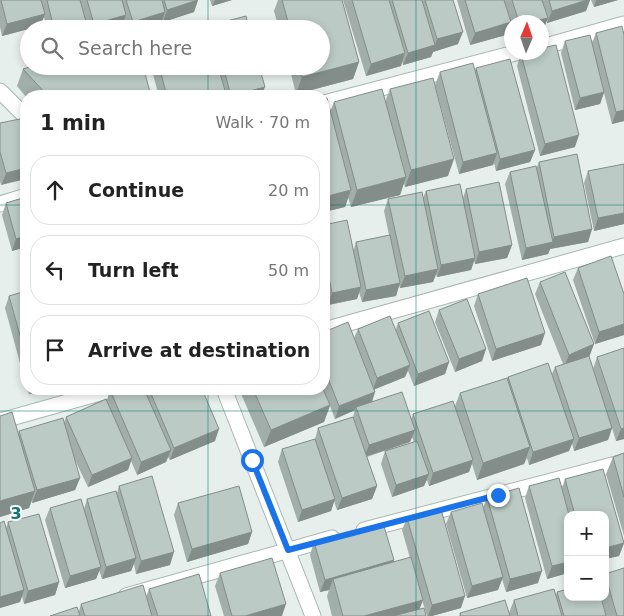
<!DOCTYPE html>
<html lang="en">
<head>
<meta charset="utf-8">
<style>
	body { margin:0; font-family:"DejaVu Sans",sans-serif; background:#f6f6f6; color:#222 }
	.controls { position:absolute; right:15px; bottom:15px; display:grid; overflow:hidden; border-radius:10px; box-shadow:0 2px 8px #0003 }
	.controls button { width:45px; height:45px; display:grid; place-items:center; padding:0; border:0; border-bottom:1px solid #e0e0e0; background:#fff; color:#222; font:25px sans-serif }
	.compass { position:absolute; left:504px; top:15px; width:45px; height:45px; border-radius:50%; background:#fff; box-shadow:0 2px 8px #0003; rotate:2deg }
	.stop { position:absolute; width:15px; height:15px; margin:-11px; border:4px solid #1a73e8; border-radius:50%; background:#fff }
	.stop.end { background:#1a73e8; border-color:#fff; box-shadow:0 1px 5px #0008 }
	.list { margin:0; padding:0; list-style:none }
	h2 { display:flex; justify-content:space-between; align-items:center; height:65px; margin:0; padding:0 20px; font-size:21px }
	h2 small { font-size:16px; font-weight:400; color:#767676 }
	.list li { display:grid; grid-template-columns:32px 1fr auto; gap:15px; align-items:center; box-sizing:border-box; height:70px; margin:0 10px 10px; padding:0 10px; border:1px solid #e0e0e0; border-radius:20px }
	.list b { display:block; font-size:19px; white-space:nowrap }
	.list em { font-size:16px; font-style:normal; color:#767676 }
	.icon { flex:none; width:28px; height:28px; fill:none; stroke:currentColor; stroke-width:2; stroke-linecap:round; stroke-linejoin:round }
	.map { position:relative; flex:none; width:624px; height:616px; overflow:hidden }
	.search { position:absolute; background:#fff; box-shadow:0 2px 8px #0003; left:20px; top:20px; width:310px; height:55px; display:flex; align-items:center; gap:12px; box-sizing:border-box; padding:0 18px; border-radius:28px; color:#767676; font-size:19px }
	.panel { position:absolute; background:#fff; box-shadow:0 2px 8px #0003; left:20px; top:90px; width:310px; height:305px; border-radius:20px }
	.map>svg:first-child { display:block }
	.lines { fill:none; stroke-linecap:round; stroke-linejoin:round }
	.minor-casing { stroke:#a8b8b2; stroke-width:17 }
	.minor { stroke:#fff; stroke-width:15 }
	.wall { fill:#a1aea9 }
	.shaded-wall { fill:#838d89 }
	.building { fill:#bbcac4; stroke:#838d89 }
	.route { stroke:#1a73e8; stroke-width:6 }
	.grid { fill:none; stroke:#0f766e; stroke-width:1; stroke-opacity:0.55 }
	.grid-label { font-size:16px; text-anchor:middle; font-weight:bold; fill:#0f766e; stroke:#f7fbf9; stroke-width:4; stroke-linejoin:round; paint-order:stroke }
</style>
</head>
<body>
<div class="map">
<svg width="624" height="616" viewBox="0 0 624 616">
	<rect width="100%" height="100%" fill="#e6efeb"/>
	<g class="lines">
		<defs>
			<path id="minor" d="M542,47l82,-23
				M0,91l26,26
				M324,103l195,-51
				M0,204l26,-8
				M324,330l300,-84
				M224,389l89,227
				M0,421l114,-32
				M364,530l260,-68
				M126,596l206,-58"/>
		</defs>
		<use href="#minor" class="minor-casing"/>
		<use href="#minor" class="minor"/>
	</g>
	<path class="wall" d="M0,0h198l-4,12 -31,10 -1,-2 -1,4 -15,5h-19l-3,-9 -3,7 -5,2h-69l-3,-12 -4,9 -38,10 -2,-9z
		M210,0h22l-20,6z
		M278,0h64l17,62 -6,17 -57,15 -7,-28h32v-37h-42l-5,-18z
		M343,0h110l5,44 -25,8 -2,5 -28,8 -1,-4 -1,5 -35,10z
		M457,0h133l-4,11 -39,12v-3l-4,10h-1v-8h-30v3l-1,-3 -5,13 -36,10z
		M591,0h27l-24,7z
		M624,31v90l-12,3 -8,-31 -4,11 -25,6 -14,-57 4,-12 27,2 4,-10h27z
		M521,54l54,93 -35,9 -23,-90z
		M154,66h105l2,30h-102l-7,-25z
		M476,68l59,82 -5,12 -34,9 -2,-8 -1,2 -34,9 -24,-89 5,-13 35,-2z
		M23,69l128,27 -125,1 -9,-11z
		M390,89l58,87 -43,11 -1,-4 -4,12 -49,12 -3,-10 -3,10 -21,5v-113l6,13 4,-10h51z
		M0,123l26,4 -25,58 -1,-4z
		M539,162l53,67 -4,13 -38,7 -2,5 -26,6 -17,-76 5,-12 27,-5z
		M624,164v60l-30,7 -10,-48 4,-12z
		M466,189l46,56 -5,13 -32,6 -1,-3 -3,9 -34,7 -1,-3 -3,8 -33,6 -1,-3 -3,11 -34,6 -3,-10 -2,7 -29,6 -4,-19v-61l30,24 2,-7 33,-7 -5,-24 4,-12 35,-1 3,-7 37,7z
		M26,197v50l-14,4 -10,-36 4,-12z
		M578,268l46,26v41l-29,9 -22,-64z
		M540,282l54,62 -5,13 4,12 4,-12 27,82 -8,2 -4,-13 -4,12 -34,11 -2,-8 -3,8 -40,14 -2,-7 -3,6 -47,16 -5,-16 -3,8 -40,14 -2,-6 -3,6 -32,11 -11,-33 4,-13 29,-9 -2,-5 -2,5 -43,15 10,29 -5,13 -35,11 -3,-9 -3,10 -33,11 -20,-60 4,-13 33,-10 3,-11 35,-11 2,-7 -20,9 -5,-13 -6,16 -60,25 -25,-58h85v-57l30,6 4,-9h38l2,-6 51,39 -4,12 -31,12 -6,-15 -3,6 -30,12v3l-3,10 39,17 2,-5 42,-8 5,-13 47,-14 1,-2 44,-3 3,-7 8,-3 -28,-70z
		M26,291v94l-21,-77 4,-12z
		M478,294l63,51 -49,16 -18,-55z
		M439,310l47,39 -4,12 -27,11 -20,-50z
		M27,389h22l-20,5z
		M145,389h57l13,52 -45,19 -2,-3 -2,5 -29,13 -6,-14 -3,9 -40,17 -15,-31 7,22 -5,12 -43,13v-3l-3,8 -29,9v-101l18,18 1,-3 45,-8 2,-6 41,-17 3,-10h35z
		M624,453v83l-18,-62 7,-17z
		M603,469l21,74 -5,13 -14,3v-44h-37v58l-21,6 -22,-81 4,-12 30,-8 3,10 3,-9z
		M119,486l51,79 -34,9 -2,-10 -3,7 -29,8 -3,-9 -3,9 -31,9 -20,-68 5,-12 34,1 3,-10 30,-6z
		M487,497l51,86 -32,9 -4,-13 -4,11 -31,8 -21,-74 5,-12 32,-4z
		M178,503l74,29 -4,12 -61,18 -13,-47z
		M407,518l54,90 -29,8h-5l-5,-16 -3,9 7,7h-94l-5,-20 2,-6 -9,2 -10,-37 4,-13 80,18 -1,2 17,-4 -8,-28z
		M8,522l51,60 -4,13 -31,9 -2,-8 -2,6 -20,6v-85l6,5z
		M220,573l62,43h-58l-9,-30z
		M605,574l19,42h-18l-5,-19h4z
		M149,589l62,27h-161l29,-5 2,-7 65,-7z
		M557,592l49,24h-147l1,-3h49l5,-13 42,-5z"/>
	<path class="shaded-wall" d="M198,0l-4,12 -31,10 4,-12z
		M215,0h17l-20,6z
		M587,0h3l-4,11 -39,12 5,-12z
		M596,0h22l-24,7z
		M165,12l-4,12 -15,5h-15l2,-7z
		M45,14l-5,12 -38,10 5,-12z
		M126,15l-5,12 -5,2h-23l1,-5z
		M548,18l-5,12h-1v-8h-12z
		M511,22l-5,13 -36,10 5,-12z
		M463,32l-5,12 -25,8 -2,5 -28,8 5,-12 27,-8 2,-6z
		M405,53l-4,13 -35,10 5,-12z
		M359,62l-6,17 -57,15 6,-17z
		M265,87l-4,9h-30z
		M604,92l-4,12 -25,6 5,-12z
		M624,110v11l-12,3 4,-12z
		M579,135l-4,12 -35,9 5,-12z
		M535,150l-5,12 -34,9 4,-12z
		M497,153l-4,12 -34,9 4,-12z
		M454,159l-6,17 -43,11 6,-17z
		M26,168v11l-25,6 5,-12z
		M406,177l-6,18 -49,12 6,-17z
		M351,190l-6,17 -21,5v-15z
		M624,213v11l-30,7 4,-13z
		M592,229l-4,13 -38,7 -2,5 -26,6 4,-12 26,-6 2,-5z
		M26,236v11l-14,4 4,-12z
		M512,245l-5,13 -32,6 4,-12z
		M475,258l-4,12 -34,7 4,-12z
		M438,269l-5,13 -33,6 5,-12z
		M400,283l-4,13 -34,6 4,-12z
		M361,287l-4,12 -29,6 4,-12z
		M624,324v11l-29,9 4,-12z
		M545,333l-4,12 -49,16 4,-12z
		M594,344l-5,13 -25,10 5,-12z
		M486,349l-4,12 -27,11 4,-13z
		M449,362l-4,12 -31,12 4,-12z
		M410,365l-5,12 -32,13 4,-12z
		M31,389h18l-20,5z
		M375,392l-4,12 -15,3 -1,3 -20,9 4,-13z
		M330,405l-6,17 -60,25 7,-17z
		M612,428l-4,12 -34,11 5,-13z
		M624,428v11l-8,2 5,-12z
		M219,429l-4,12 -45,19 4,-12z
		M415,430l-5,12 -46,15 5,-12z
		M574,439l-5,12 -40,14 4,-13z
		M530,447l-6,17 -47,16 6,-17z
		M171,450l-5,12 -29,13 4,-13z
		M132,458l-4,12 -40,17 4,-12z
		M473,460l-4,12 -40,14 4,-13z
		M429,474l-5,12 -32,11 4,-12z
		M80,478l-5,12 -43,13 5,-13z
		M377,486l-5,13 -35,11 5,-12z
		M35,491l-6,17 -29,9v-16z
		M335,499l-4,12 -33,11 4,-12z
		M252,532l-4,12 -61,18 5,-13z
		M624,543l-5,13 -14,3v-11z
		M174,552l-4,13 -34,9 5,-13z
		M136,558l-5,13 -29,8 4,-12z
		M394,560l-5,13 -56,6 -4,11 -9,2 5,-12z
		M568,562v11l-21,6 5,-13z
		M101,567l-5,12 -31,9 5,-12z
		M542,571l-4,12 -32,9 4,-13z
		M503,577l-5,13 -31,8 5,-12z
		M59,582l-4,13 -31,9 4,-13z
		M24,590l-4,12 -20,6v-11z
		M465,596l-4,12 -29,8h-4l4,-11z
		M423,600l-6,16h-53z
		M286,604l-4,12h-37z"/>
	<path class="building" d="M1,0h40l4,14 -38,10z
		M47,0h33l8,29h-34z
		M87,0h35l4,15 -32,9z
		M126,0h36l3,12 -32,10z
		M164,0h34l-31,10z
		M282,0h60l17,62 -57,15 -3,-11h22v-37h-31z
		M352,0h37l16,53 -34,11z
		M392,0h30l13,45 -27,8z
		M425,0h28l10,32 -26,7z
		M465,0h39l7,22 -36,11z
		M512,0h30l6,18 -18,4h-11z
		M549,0h38l-35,11z
		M246,16l3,13h-36l-1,-4z
		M622,26l2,9v75l-8,2 -20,-79z
		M590,35l14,57 -24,6 -15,-57z
		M556,45l23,90 -34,9 -24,-90 5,-2h16v-4z
		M510,59l25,91 -35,9 -24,-91z
		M473,63l24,90 -34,9 -23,-90z
		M33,66h110l8,30h-103l-25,-27z
		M159,66h59l8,28 -8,2h-51z
		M223,66h36l6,21 -34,9z
		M433,78l21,81 -43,11 -21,-81z
		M382,89l24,88 -49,13 -23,-88z
		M327,98l24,92 -27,7v-98z
		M20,119l6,8v41l-20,5 -6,-21v-29z
		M577,154l15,75 -38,8 -15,-75z
		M624,164v49l-26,5 -10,-47z
		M536,166l17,76 -27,6 -16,-76z
		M499,182l13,63 -33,7 -13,-63z
		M460,184l15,74 -34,7 -15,-74z
		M422,192l16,77 -33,7 -17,-77z
		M26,197v39l-10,3 -10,-36z
		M347,220l14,67 -29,6 -8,-41v-27z
		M390,235l10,48 -34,7 -10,-48z
		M611,256l13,38v30l-25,8 -21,-64z
		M565,272l29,72 -25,11 -29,-73z
		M527,278l18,55 -49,16 -18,-55z
		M26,291v66l-17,-61z
		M467,299l19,50 -27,10 -20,-49z
		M429,311l20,51 -31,12 -20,-51z
		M390,316l20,49 -33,13 -19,-49z
		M348,322l27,70 -36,14 -15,-38v-36z
		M624,348v80l-3,1 -24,-72z
		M589,356l23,72 -33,10 -24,-71z
		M548,363l26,76 -41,13 -25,-75z
		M507,378l23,69 -47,16 -23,-70z
		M112,389h32l27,61 -30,12 -31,-72z
		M149,389h53l17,40 -45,19z
		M253,389h70l7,16 -59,25z
		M402,392l13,38 -46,15 -13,-38z
		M106,399l26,59 -40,17 -26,-58z
		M453,401l20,59 -40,13 -20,-59z
		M12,412l23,79 -35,10v-85z
		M353,417l24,69 -35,12 -24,-70z
		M63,418l17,60 -43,12 -18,-59z
		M315,439l20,60 -33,11 -20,-61z
		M417,441l12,33 -33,11 -11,-34z
		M624,453v44l-11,-40z
		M603,469l21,74 -19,5v-33h-30l-10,-36z
		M152,476l22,76 -33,9 -22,-75z
		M559,478l10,37h-1v47l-16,4 -23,-80z
		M239,486l13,46 -60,17 -14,-46z
		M519,488l23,83 -32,8 -23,-82z
		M116,491l20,67 -30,9 -19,-68z
		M81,499l20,68 -31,9 -20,-68z
		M482,503l21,74 -31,9 -21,-74z
		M441,509l24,87 -33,9 -25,-87z
		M39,514l20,68 -31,9 -20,-69z
		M4,521l20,69 -24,7v-74z
		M383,523l11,37 -69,20 -11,-38z
		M411,557l12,43 -59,16h-21l-10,-37z
		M272,558l14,46 -41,12h-13l-12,-43z
		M624,568v48h-7l-12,-42z
		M199,574l12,42h-53l-9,-27z
		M143,585l9,31h-67l-4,-12z
		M554,589l8,27h-44l-4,-16z
		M568,589v8h33l5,19h-42l-7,-24z
		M505,600l5,16h-49l-1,-3z
		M77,607l3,9h-30z
		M424,608l2,8h-33z"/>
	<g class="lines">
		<path class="route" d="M252,460l36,90 210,-55"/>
	</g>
	<path class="grid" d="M208,0v29M416,0v616M208,66v30M0,205h26M324,205h300M208,389v227M0,411h624"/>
	<g class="grid-label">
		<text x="16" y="519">3</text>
	</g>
</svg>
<div class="controls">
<button>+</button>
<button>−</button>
</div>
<svg class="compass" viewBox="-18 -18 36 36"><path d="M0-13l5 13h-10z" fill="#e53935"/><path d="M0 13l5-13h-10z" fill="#767676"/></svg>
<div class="stop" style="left:252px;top:460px"></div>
<div class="stop end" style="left:498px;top:495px"></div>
<div class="search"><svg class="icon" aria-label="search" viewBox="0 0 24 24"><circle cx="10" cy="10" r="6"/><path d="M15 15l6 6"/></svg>Search here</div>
<section class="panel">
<h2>1 min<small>Walk · 70 m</small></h2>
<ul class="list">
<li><svg class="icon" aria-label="ahead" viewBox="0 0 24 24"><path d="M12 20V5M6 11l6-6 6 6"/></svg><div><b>Continue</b></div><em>20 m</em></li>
<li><svg class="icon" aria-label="left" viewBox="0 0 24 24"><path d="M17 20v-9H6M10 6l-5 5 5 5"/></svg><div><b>Turn left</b></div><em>50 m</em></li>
<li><svg class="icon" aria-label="arrive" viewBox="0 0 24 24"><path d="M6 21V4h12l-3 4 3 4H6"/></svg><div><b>Arrive at destination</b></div></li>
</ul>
</section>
</div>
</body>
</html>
